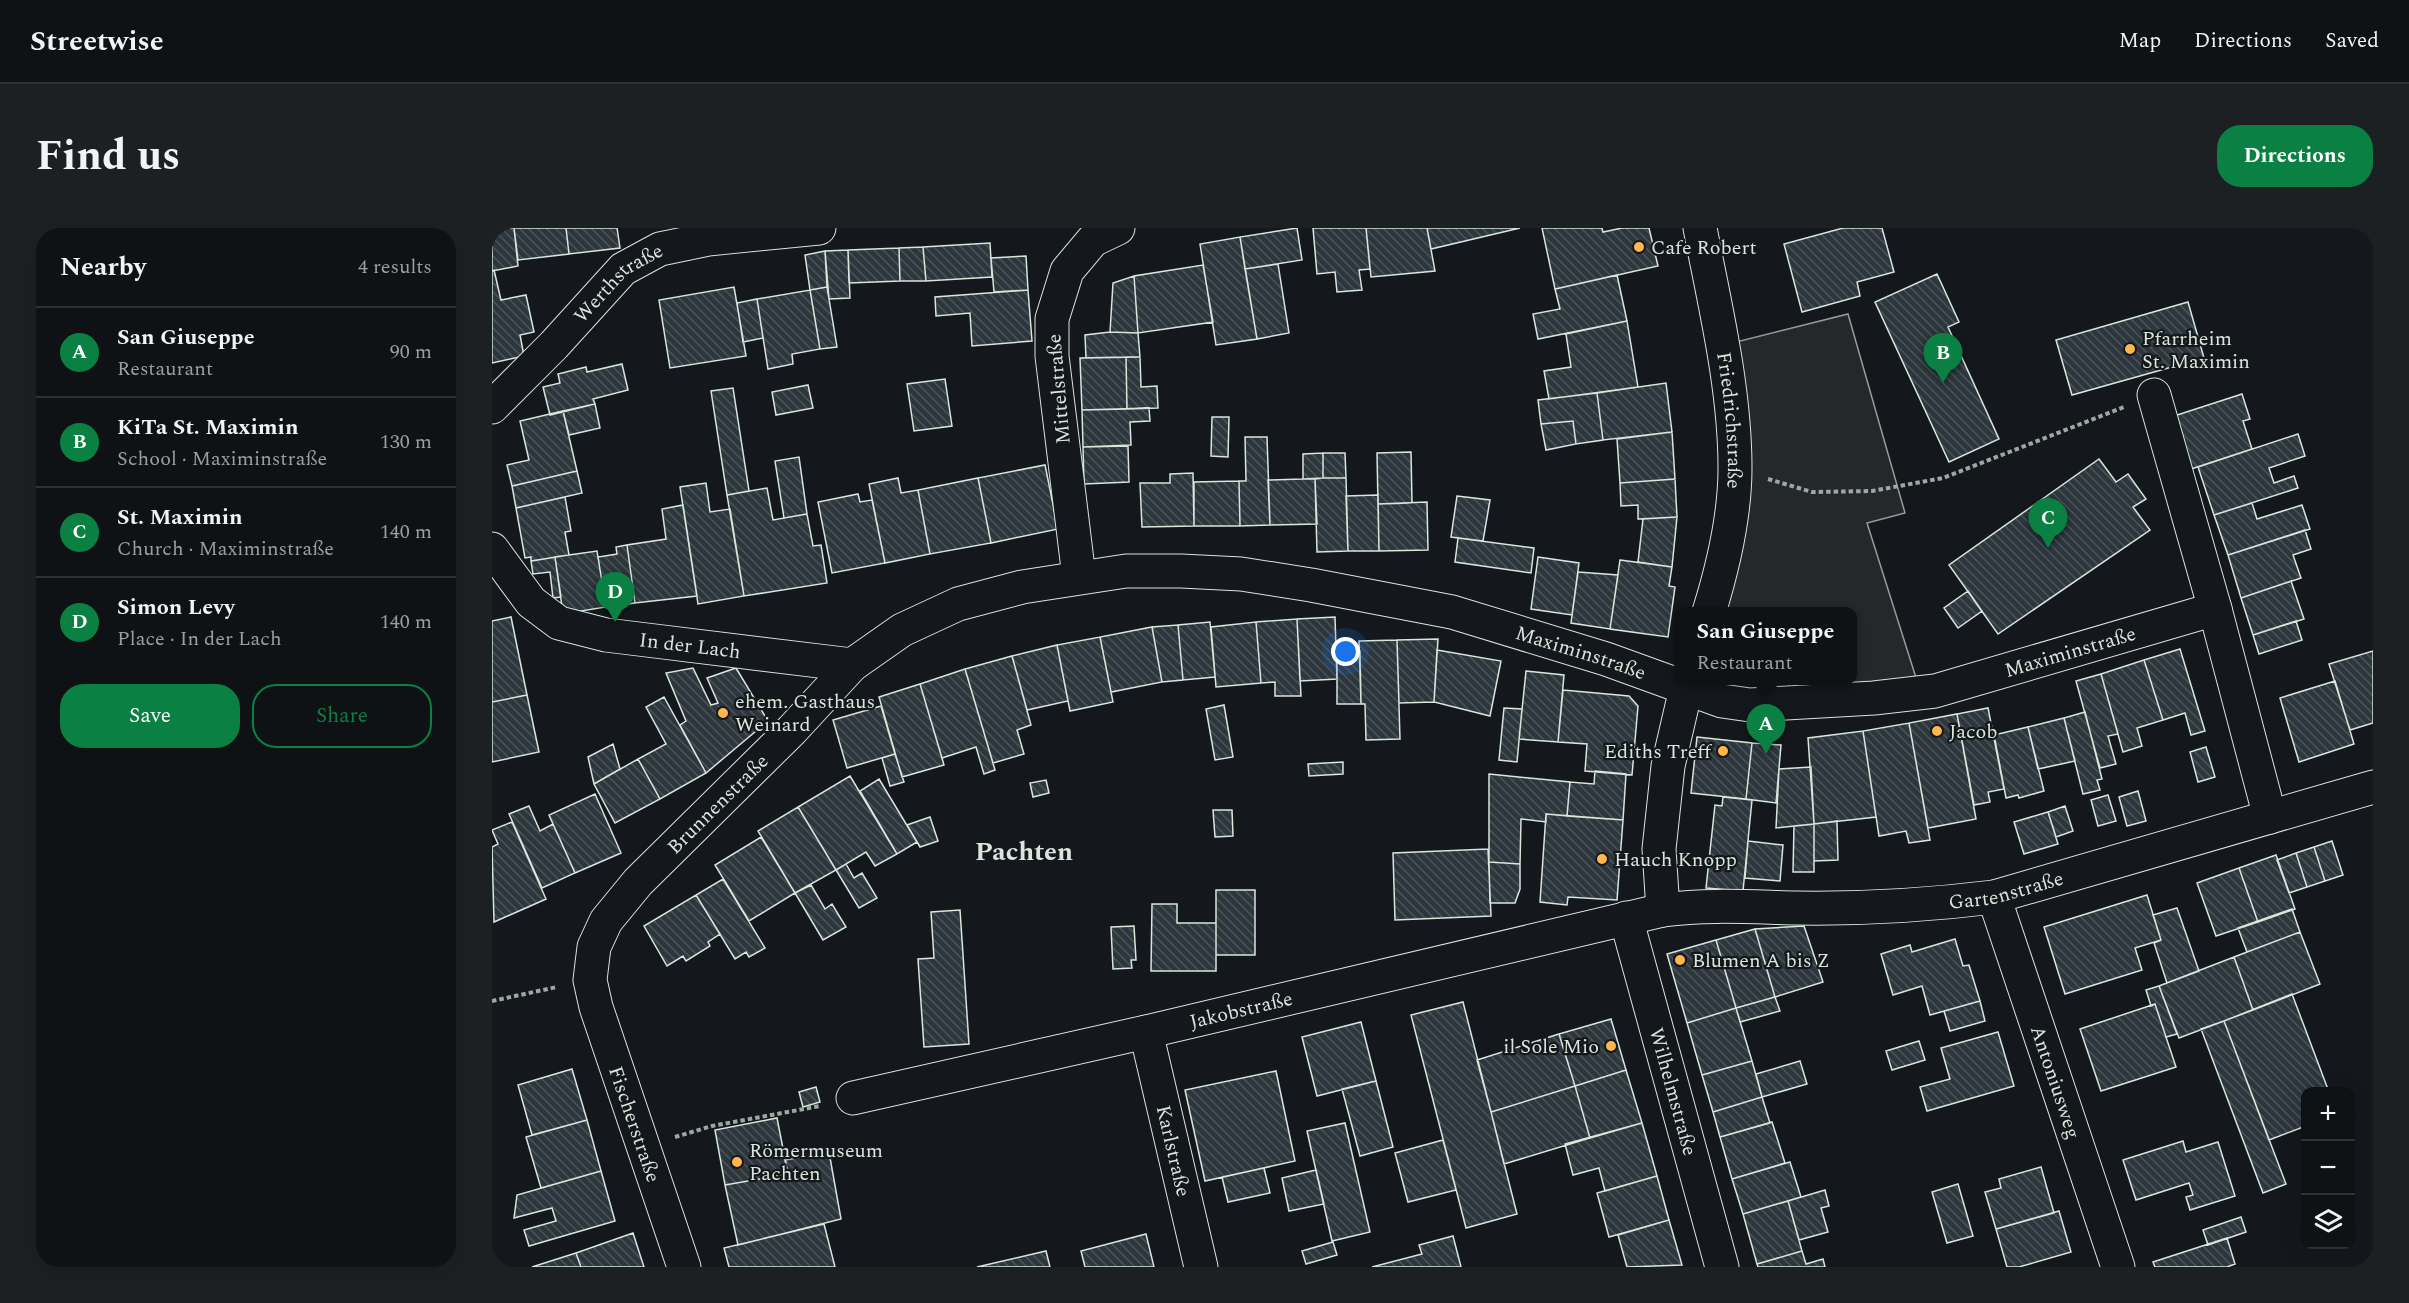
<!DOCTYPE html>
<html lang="en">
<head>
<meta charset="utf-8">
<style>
	body { margin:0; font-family:Spectral,serif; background:#1d2022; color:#f1f3f6 }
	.controls { position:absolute; right:18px; bottom:18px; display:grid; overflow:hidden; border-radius:12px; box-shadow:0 6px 24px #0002 }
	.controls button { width:54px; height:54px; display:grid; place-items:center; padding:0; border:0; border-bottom:2px solid #2f3234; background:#0f1215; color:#f1f3f6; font:30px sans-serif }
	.you { position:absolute; left:854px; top:424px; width:21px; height:21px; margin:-15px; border:4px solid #fff; border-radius:50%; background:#1a73e8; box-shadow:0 0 0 9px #1a73e833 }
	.badge { display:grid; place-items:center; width:39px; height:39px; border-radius:50%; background:#0b8043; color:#fff; font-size:20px; font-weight:700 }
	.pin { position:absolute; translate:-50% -50px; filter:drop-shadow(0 2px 3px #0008) }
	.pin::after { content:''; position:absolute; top:32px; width:21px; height:18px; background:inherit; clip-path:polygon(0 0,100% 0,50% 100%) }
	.popup { position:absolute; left:1182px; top:379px; width:183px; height:78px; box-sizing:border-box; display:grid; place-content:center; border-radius:12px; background:#0f1215; filter:drop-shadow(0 2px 4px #0005); font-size:20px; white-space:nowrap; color:#9b9ea0 }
	.popup b { font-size:22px; color:#f1f3f6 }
	.popup::after { content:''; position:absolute; left:50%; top:100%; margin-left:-12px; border:12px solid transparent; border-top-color:#0f1215 }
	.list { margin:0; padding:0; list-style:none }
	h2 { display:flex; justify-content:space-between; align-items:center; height:78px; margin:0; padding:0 24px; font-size:26px }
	h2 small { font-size:20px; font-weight:400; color:#9b9ea0 }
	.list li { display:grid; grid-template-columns:39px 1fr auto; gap:18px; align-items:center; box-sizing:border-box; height:90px; padding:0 24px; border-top:2px solid #2f3234 }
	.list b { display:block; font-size:22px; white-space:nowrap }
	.list p { margin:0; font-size:20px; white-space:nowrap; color:#9b9ea0 }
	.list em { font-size:20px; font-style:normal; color:#9b9ea0 }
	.actions { display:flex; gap:12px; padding:18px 24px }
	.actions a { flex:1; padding:14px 0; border:2px solid #0b8043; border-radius:24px; text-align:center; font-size:21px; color:#0b8043 }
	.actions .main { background:#0b8043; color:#fff }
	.icon { flex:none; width:33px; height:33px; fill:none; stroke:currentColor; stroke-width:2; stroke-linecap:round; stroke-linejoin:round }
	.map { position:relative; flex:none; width:1881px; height:1039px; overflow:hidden; border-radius:24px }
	header { display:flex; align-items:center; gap:36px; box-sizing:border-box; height:84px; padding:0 30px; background:#0f1215; border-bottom:2px solid #2f3234 }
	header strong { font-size:28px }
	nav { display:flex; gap:33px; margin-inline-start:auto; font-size:21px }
	.intro { display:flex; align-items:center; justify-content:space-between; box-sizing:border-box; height:144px; padding:0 36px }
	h1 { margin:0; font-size:42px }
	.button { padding:15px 27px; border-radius:24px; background:#0b8043; color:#fff; font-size:21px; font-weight:700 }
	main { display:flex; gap:36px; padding:0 36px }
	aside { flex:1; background:#0f1215; border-radius:24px; box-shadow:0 6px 24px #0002 }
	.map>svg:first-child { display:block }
	.parking { fill:#24282b; stroke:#939e99; stroke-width:1.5 }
	.building { fill:url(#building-back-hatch); stroke:#d8e6dc; stroke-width:1.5 }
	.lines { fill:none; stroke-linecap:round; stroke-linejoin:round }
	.minor-casing { stroke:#d8e6dc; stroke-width:35 }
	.path { stroke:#9da8a2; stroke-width:4; stroke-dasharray:4.5 3; stroke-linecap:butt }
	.minor { stroke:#14181c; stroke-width:33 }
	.poi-dot { fill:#ffb74d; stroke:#14181c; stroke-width:2 }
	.labels { text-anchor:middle; stroke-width:4.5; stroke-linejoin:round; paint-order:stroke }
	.poi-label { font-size:20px; fill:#d8e6dc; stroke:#14181c; text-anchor:start }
	.street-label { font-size:20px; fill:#d8e6dc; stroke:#14181c }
	.district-label { font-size:26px; font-weight:bold; fill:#d8e6dc; stroke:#14181c }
</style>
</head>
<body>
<header>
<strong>Streetwise</strong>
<nav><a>Map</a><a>Directions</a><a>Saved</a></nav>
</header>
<div class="intro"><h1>Find us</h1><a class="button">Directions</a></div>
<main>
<aside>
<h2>Nearby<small>4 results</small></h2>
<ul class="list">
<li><span class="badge">A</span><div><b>San Giuseppe</b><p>Restaurant</p></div><em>90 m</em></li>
<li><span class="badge">B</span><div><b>KiTa St. Maximin</b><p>School · Maximinstraße</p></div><em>130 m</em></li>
<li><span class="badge">C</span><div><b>St. Maximin</b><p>Church · Maximinstraße</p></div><em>140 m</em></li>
<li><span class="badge">D</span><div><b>Simon Levy</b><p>Place · In der Lach</p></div><em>140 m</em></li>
</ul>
<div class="actions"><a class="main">Save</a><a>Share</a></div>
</aside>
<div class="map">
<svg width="1881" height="1039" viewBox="0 0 1881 1039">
	<defs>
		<pattern id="building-back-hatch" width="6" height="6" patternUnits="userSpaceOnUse" patternTransform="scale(1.5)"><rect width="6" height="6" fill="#2c363c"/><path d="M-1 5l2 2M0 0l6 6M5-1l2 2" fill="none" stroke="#4a5358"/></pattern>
	</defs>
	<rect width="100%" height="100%" fill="#14181c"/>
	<path class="parking" d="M1356,86l57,199 -38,10 51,161 -129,5v-8l64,-1v-68h-127l10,-270z"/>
	<path class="building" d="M0,0h22l4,38 -26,5z
		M22,0h52l3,26 -51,6z
		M74,0h51l3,20 -51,6z
		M805,0l5,32 -57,9 -5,-32z
		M821,0h53l4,41 -11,1 3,20 -25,2 -2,-20 -18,2z
		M874,0h61l8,43 -64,6z
		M935,0h93l-89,21z
		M1050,0h60l1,4 19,-4h27l9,38 -103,23z
		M1351,0h39l12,44 -37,10 3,14 -58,16 -18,-68z
		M748,9l17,102 -41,6 -16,-101z
		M498,15l2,34 -66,4 -3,-34z
		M431,19l3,34h-26l-1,-33z
		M407,20l1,33 -51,2 -1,-33z
		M356,22l2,48 -21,1 -4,-48z
		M333,23l2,36 -17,3 -5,-35z
		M534,28l2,34 -34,2 -3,-34z
		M786,36l11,69 -32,6 -12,-70z
		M711,37l10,57 -75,11 -4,-57z
		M2,42l7,30 25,-5 8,37 -14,3 4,21 -32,7v-92z
		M1445,46l22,48 -11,5 51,112 -50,23 -74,-160z
		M1125,47l10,46 -89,18 -5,-25 27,-5 -5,-20z
		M642,48l4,57 -28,-1 3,-49z
		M242,59l12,69 -76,12 -11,-68z
		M335,59l10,60 -17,2 -10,-59z
		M318,62l10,59 -28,5 1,10 -25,5 -11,-70z
		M536,62l4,51 -60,5 -2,-33 -34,3 -1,-19z
		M265,71l6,39 -20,4 -6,-39z
		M1696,74l16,56 -132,37 -16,-55z
		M1135,93l11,66 -89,12 -5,-28 27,-4 -5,-33z
		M618,104l28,1 2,24 -54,1 -1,-23z
		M634,129l1,52 -45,1 -2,-52z
		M634,129h14l1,30 16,-1 1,22 -31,1z
		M130,136l6,26 -35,9 2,5 -45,11 -7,-28 17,-4 -2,-9 28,-7 1,5z
		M453,151l7,47 -38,5 -7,-47z
		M1174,155l6,49 -69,8 -6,-47z
		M316,157l5,23 -37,7 -4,-23z
		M241,160l16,103 -22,4 -16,-104z
		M1105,165l6,47 -27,4 -3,-23 -32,3 -3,-24z
		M1750,166l8,25 -7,2 9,28 -64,21 -17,-53z
		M103,176l5,24 -31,7 -6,-24z
		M657,180l1,13 -20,1 1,23 -48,2 -1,-37z
		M71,183l14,60 -65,15 -5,-21 22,-5 -9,-39z
		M720,189h17l-1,40 -17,-1z
		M1081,193l3,23 -30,6 -5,-26z
		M1180,204l3,47 -55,4 -3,-44z
		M1806,206l7,22 -36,12 5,15 20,-7 4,12 -84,27 -16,-48z
		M753,209h22l3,88 -30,1 -1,-45h7z
		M636,218l1,36 -45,2 -1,-37z
		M919,224l1,51 -34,1 -1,-51z
		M831,225h22l1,25h-23z
		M831,225v25l-20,1v-25z
		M307,229l8,57 -23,4 -9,-57z
		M1607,231l17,23 12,-8 18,25 -13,8 17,23 -152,104 -49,-69z
		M553,237l13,64 -67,14 -13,-65z
		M85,243l5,22 -66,15 -4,-22z
		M701,245l1,53 -52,1 -2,-44h30v-9z
		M406,250l3,15 17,-3 12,64 -45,9 -16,-79z
		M486,250l13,65 -61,11 -12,-64z
		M831,250h23l2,73 -31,1 -2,-73z
		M811,251h12l2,45 -47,1 -2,-45z
		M1183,251l2,38 -39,2v-14l-17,1 -1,-23z
		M747,253l1,45h-46v-44z
		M214,255l4,29 20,-3 14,87 -46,8 -18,-117z
		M275,260l6,32 34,-6 6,32 8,-1 6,38 -83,13 -17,-101z
		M366,266l2,8 12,-2 13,63 -53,10 -14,-71z
		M886,267l1,56h-31l-2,-55z
		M965,268l33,4 -7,41 -32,-4z
		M73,269l6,34 -6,1 4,23 -38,6v-4l-6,1 -9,-50z
		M935,274l1,48 -49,1 -1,-47z
		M1760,275l5,16 45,-14 8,24 -82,26 -14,-40z
		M191,277l14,91 -62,7 -8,-58 39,-6 -4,-30z
		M1185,289l-5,50 -34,-5 5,-43z
		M1813,302l6,19 -18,6 8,23 -60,20 -13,-43z
		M966,310l76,10 -3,25 -76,-11z
		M135,317l8,58 -29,4 -8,-50 19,-3 -1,-7z
		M105,323l9,56 -43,7 -8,-57z
		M63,329l6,40 -8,1 -3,-26 -17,2 -2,-13z
		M1046,329l41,6 -7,52 -41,-6z
		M1128,332l52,7 -3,19 6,1 -7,50 -58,-8z
		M1086,344l40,3 -8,54 -39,-6z
		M1799,353l13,38 -51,16 -12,-37z
		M1476,363l14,20 -24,17 -14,-20z
		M19,389l16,78 -35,7v-81z
		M843,389l2,62 -37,2 -3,-62z
		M805,391l4,77h-26v-14l-14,1 -5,-61z
		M1804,393l6,19 -43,14 -6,-19z
		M718,394l5,55 -32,3 -5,-55z
		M764,394l5,61 -45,4 -5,-60z
		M686,397l5,55 -21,2 -10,-55z
		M660,399l10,55 -51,10 -11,-55z
		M608,409l13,65 -43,9 -13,-66z
		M946,411l-4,63 -35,1 -2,-63z
		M905,412l3,99 -34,1 -1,-36h-4l-2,-63z
		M565,417l11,56 -41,9 -15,-54z
		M1688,421l25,82 -14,4 -6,-22 -22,7 -19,-60z
		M945,422l64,11 -11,55 -56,-14z
		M845,423h23l1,53h-24z
		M1881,423v72l-23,7 -21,-66z
		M520,428l19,69 -14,5 7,24 -31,9 -28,-94z
		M1652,432l19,60 -26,8 5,18 -19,6 -22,-78z
		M201,440l18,37 7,-2 -11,-25 29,-10 32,53 -62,52 -26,-48 6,-4 -20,-48z
		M473,441l30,101 -11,4 -8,-27 -34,11 -22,-74z
		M1034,443l38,4 -6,67 -39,-3z
		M1609,446l17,60 -10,2 8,28 -16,4 -24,-87z
		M1843,453l19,63 -55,18 -19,-64z
		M428,456l24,81 -42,12 -23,-80z
		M1071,462l66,6 9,10 -6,69 -47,-4 2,-27 -29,-2z
		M35,467l12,57 -47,10v-60z
		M172,469l42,76 -46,26 -22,-40 28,-15 -20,-37z
		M732,477l9,52 -18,3 -9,-51z
		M389,478l14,48 -48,14 -14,-48z
		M1012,480l18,1 -5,53 -18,-2z
		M1496,480l16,81 -16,3 2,10 -16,3 -17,-91z
		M1593,484l17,67 -5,1 3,10 -17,4 -19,-76z
		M1465,486l19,105 -48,9 -19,-105z
		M1572,490l11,43 -37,8 -10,-42z
		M1417,495l21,117 -21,3 -3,-12 -27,5 -16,-105z
		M1536,499l16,64 -25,7 -1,-3 -12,3 -12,-63z
		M1371,503l13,86 -62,7 -6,-86z
		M1205,509l55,6 -6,56 -55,-6z
		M1260,515l29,2 -5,58 -30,-4z
		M121,516l7,25 -26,15 -6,-27z
		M1714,519l9,30 -17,5 -8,-30z
		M403,526l9,28 -14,4 -8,-28z
		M146,531l22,40 -45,24 -21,-39z
		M851,534v12l-34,2 -1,-12z
		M1319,539l3,57 -38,4 3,-59z
		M1103,543l31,3 -3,46 -56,-4 3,-34 24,2z
		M997,546l81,8 -3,34 -21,-2v8l-25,-3 -1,45 -31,-2z
		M358,548l47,78 -22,12 -9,-14 -30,18 -38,-63z
		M387,551l38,63 -20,12 -37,-63z
		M554,552l3,13 -16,4 -3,-14z
		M1646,563l8,30 -19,5 -8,-29z
		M103,566l26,59 -46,20 -26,-58z
		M1616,567l8,26 -18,5 -7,-26z
		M1231,569l29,3 -9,91 -37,-3 9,-83 7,1z
		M37,578l11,25 13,-7 22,49 -33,15 -33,-74z
		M1573,578l8,25 -17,6 -8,-25z
		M306,579l38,63 -41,23 -37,-62z
		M721,582h19l1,26 -18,1z
		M1556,584l10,32 -34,10 -10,-32z
		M1054,586l77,6 -6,80 -49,-3 -1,8 -27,-3z
		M438,589l8,24 -18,6 -13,-22z
		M1345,593l1,39 -24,1v-37z
		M20,594l34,77 -52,23 -2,-75 6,-3 -6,-14z
		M1322,596v48h-21l1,-46z
		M269,609l34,56 -46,28 -34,-56z
		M1256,613l35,4 -3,36 -35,-3z
		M1840,613l11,34 -18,6 -11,-34z
		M1822,619l11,34 -18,6 -11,-34z
		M996,621l3,67 -96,4 -2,-67z
		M1804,625l11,34 -18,6 -12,-33z
		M1784,627l19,54 -37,13 -19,-54z
		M997,634l31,2v25l-5,14h-25z
		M354,636l8,14 8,-5 15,25 -18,10 -23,-38z
		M1747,640l19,54 -42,14 -19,-53z
		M231,651l42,69 -16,9 -3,-5 -11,7 -39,-64z
		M319,657l14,24 7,-5 14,23 -23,13 -28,-47z
		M724,662h39v65h-39z
		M204,667l24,39 -12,8 2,4 -24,15 -3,-5 -16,10 -23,-40z
		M1655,667l14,45 -26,8 7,22 -77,24 -21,-67z
		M660,676h25v19h39v48h-65z
		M1685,680l22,63 -32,12 -13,-40 7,-3 -8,-25z
		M1800,681l8,23 -53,20 -9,-24z
		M468,682l9,134 -45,3 -6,-88 16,-1 -3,-46z
		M642,698l2,34h-5l1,8 -19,1 -2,-42z
		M1312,698l19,56 -48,15 -20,-68z
		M1263,701l20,68 -39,11 -20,-68z
		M1808,704l20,52 -67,26 -19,-53z
		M1463,711l8,27 6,-1 11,36 -50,14 -8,-29 -29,9 -12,-41 29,-9 2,7z
		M1224,712l20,68 -49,15 -20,-69z
		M1742,729l19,53 -74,28 -20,-52z
		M1667,758l18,48 -11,3 -11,-33 -4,2 -5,-16z
		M1800,766l37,98h-23v34l-37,14 -45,-119z
		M1283,769l5,14 -40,11 -4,-14z
		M1488,773l5,20 -35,10 -6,-20z
		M971,774l54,212 -51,14 -55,-213z
		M1663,776l21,63 -75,24 -21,-62z
		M1244,780l16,53 -50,14 -15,-52z
		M1119,791l15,51 -51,16 -16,-52z
		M1732,793l62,163 -23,9 -62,-164z
		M869,794l15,59 -59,15 -15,-59z
		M1506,804l16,54 -87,25 -7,-24 30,-8 -9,-31z
		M1067,806l16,52 -84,26 -14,-52z
		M1427,813l6,19 -33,10 -6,-19z
		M1260,833l10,36 -49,15 -11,-37z
		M1308,833l7,23 -45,13 -6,-23z
		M80,841l15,51 -55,15 -14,-50z
		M1134,842l16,53 -52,15 -15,-52z
		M784,843l19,90 -90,20 -20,-91z
		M884,853l17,66 -33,9 -18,-67z
		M1083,858l15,52 -86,26 -13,-52z
		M324,859l4,15 -17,5 -4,-15z
		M1270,869l8,26 -50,14 -7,-25z
		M285,890l11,56 -63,11 -10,-55z
		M95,892l14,51 -60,17 -15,-51z
		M1280,894l13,41 -53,16 -12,-42z
		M853,895l25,109 -38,9 -25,-110z
		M1150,895l15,53 -52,15 -6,-23 -26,7 -8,-31z
		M951,912l13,50 -48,12 -13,-49z
		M1691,913l3,11 32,-10 17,54 -45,14 -4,-13 7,-2 -4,-12 -53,17 -13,-40z
		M337,924l12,67 -103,26 -13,-60 63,-11 -3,-14z
		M1298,934l11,35 -58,17 -11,-35z
		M1549,939l13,46 -58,16 -11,-37 16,-4 -2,-9z
		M772,940l6,25 -42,9 -6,-25z
		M824,942l8,34 -35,7 -7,-33z
		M109,943l14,50 -86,25 -5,-16 32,-9 -4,-13 -38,10 3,-23z
		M1165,948l12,44 -60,17 -12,-44z
		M1466,956l15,52 -26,7 -15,-51z
		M1333,962l4,16 -8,2 7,24 -29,8 -11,-39z
		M1296,973l14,50 -45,13 -14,-50z
		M1567,983l12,41 -52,15h-12l-11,-38z
		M1749,989l5,15 -38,13 -5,-15z
		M1177,992l13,45 -55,2 -9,-32z
		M332,996l11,43h-106l-5,-19z
		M141,1005l11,34h-63l-5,-14z
		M654,1006l8,33h-69l-4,-16z
		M961,1008l8,31h-89l50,-13 -3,-9z
		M1735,1010l8,26 -8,3h-72l-2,-5z
		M841,1014l4,13 -31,9 -4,-13z
		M554,1023l4,16h-73z
		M1310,1023l4,13 17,-5 2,8h-67l-1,-3z
		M84,1025l5,14h-49z"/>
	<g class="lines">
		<defs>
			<g id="minor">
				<path id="s1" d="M1208,0c15,78 35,160 35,240 0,47 -12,99 -26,144"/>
				<path d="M1662,167l61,214 55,208"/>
				<path id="s2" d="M0,179l62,-62 69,-76 37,-20 48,-10 111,-11"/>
				<path id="s3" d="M0,321l39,53 28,21 47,12 246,30"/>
				<path d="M587,349l-27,-221v-37l15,-48 26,-31 25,-12"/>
				<path id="s4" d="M1502,669l124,370"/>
				<path d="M1171,682l-4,-61 9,-83 20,-86"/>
				<path id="s5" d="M1134,690l96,349"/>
				<path id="s6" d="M654,804l55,235"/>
				<path id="s7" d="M361,870l293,-66 517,-122c45,-6 88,-3 133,-2 66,1 133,-3 198,-11l379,-110"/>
				<path id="s8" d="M192,1039l-88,-260 -6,-27 4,-33 12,-26 32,-39 154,-152 60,-65 50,-35 56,-26 64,-17 104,-16h55l60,3 70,11 141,27 154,47 116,42 28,4 124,-7 61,-7 280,-82"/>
			</g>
		</defs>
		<use href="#minor" class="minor-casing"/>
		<path class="path" d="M1276,251l44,13 60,-1 71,-13 181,-71
			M0,773l65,-14
			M183,909l37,-11 108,-20"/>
		<use href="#minor" class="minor"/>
	</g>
	<g class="poi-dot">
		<circle cx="1147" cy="19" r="6"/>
		<circle cx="1638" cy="121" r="6"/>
		<circle cx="231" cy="485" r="6"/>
		<circle cx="1445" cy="503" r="6"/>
		<circle cx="1231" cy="523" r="6"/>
		<circle cx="1110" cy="631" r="6"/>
		<circle cx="1188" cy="732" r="6"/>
		<circle cx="1119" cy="818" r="6"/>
		<circle cx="245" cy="934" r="6"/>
	</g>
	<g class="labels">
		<g class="poi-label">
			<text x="1159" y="26">Cafe Robert</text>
			<text x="1650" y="117">Pfarrheim<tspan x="1650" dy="23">St. Maximin</tspan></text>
			<text x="243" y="480">ehem. Gasthaus<tspan x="243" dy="23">Weinard</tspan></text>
			<text x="1457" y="510">Jacob</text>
			<text x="1219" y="530" text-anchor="end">Ediths Treff</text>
			<text x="1122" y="638">Hauch Knopp</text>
			<text x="1200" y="739">Blumen A bis Z</text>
			<text x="1107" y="825" text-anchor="end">il Sole Mio</text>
			<text x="257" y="929">Römermuseum<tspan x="257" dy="23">Pachten</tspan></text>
		</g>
		<g class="street-label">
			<text dy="7" stroke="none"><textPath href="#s2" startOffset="178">Werthstraße</textPath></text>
			<text transform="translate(566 161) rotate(-95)" y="7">Mittelstraße</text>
			<text dy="7" stroke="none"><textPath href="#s1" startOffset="195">Friedrichstraße</textPath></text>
			<text dy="7" stroke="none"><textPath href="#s3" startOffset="234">In der Lach</textPath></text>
			<text dy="7" stroke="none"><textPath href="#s8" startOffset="1982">Maximinstraße</textPath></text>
			<text dy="7" stroke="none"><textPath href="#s8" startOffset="1478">Maximinstraße</textPath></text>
			<text dy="7" stroke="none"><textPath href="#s8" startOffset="526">Brunnenstraße</textPath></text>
			<text dy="7" stroke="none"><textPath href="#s7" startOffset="1176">Gartenstraße</textPath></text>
			<text dy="7" stroke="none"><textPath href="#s7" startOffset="398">Jakobstraße</textPath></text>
			<text dy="7" stroke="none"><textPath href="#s4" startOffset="195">Antoniusweg</textPath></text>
			<text dy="7" stroke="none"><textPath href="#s5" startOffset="180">Wilhelmstraße</textPath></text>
			<text transform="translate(143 896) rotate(71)" y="7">Fischerstraße</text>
			<text dy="7" stroke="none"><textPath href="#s6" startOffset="122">Karlstraße</textPath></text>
		</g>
		<g class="district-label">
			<text x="532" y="632">Pachten</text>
		</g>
	</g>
</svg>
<div class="controls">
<button>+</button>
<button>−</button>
<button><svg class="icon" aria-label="layers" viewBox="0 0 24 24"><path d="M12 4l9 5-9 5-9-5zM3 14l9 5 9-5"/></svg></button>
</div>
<div class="you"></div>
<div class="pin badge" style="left:1274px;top:526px">A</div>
<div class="popup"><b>San Giuseppe</b>Restaurant</div>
<div class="pin badge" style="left:1451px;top:155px">B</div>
<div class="pin badge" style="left:1556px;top:320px">C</div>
<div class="pin badge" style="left:123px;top:394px">D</div>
</div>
</main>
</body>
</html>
